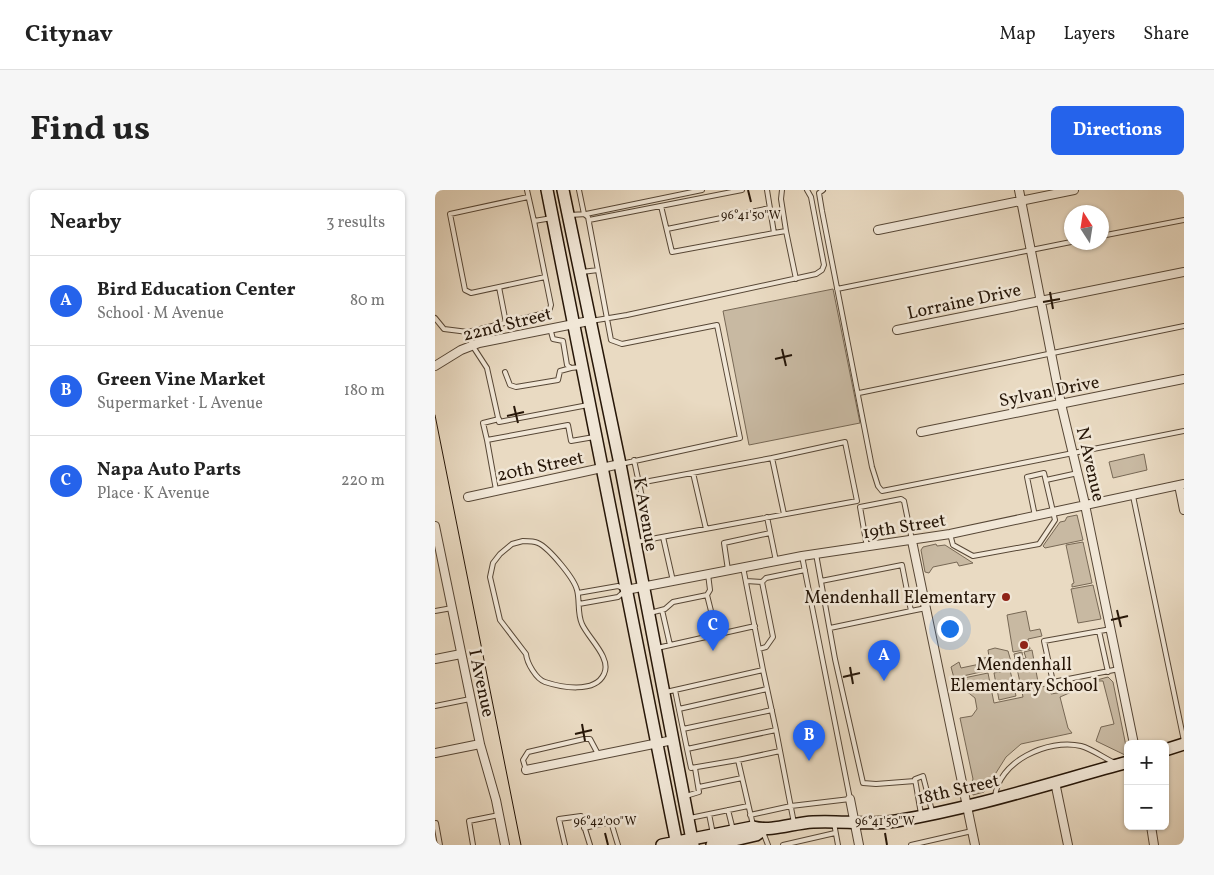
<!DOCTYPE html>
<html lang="en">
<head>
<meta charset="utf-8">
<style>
	body { margin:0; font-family:Vollkorn,serif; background:#f6f6f6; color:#222 }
	.controls { position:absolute; right:15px; bottom:15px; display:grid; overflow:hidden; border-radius:8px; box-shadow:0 1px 4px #0004 }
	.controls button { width:45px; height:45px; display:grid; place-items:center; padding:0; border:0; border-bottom:1px solid #e0e0e0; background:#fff; color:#222; font:25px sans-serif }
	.compass { position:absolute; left:629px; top:15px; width:45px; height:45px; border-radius:50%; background:#fff; box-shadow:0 1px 4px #0004; rotate:348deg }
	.you { position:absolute; left:514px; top:438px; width:18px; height:18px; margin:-12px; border:4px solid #fff; border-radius:50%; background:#1a73e8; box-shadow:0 0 0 8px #1a73e833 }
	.badge { display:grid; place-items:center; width:32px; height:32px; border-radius:50%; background:#2563eb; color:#fff; font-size:16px; font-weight:700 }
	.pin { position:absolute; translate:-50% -41px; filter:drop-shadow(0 1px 2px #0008) }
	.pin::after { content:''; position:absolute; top:26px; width:18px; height:15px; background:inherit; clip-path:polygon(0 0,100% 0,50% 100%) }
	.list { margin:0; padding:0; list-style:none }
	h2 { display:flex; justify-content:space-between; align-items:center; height:65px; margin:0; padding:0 20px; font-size:21px }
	h2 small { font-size:16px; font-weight:400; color:#767676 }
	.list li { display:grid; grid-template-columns:32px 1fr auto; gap:15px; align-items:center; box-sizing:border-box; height:90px; padding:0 20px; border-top:1px solid #e0e0e0 }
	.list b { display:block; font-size:19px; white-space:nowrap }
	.list p { margin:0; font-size:16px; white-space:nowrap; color:#767676 }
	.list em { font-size:16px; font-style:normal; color:#767676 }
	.map { position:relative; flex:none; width:749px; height:655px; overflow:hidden; border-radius:8px }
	header { display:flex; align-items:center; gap:30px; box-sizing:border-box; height:70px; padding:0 25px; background:#fff; border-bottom:1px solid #e0e0e0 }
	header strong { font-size:24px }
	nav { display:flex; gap:28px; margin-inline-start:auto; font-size:18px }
	.intro { display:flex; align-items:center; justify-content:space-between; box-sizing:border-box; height:120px; padding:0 30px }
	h1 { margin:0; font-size:35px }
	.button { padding:12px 22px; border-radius:8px; background:#2563eb; color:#fff; font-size:18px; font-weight:700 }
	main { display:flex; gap:30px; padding:0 30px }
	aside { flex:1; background:#fff; border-radius:8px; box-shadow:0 1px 4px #0004 }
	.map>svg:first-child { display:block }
	.green { fill:#c8b9a2; stroke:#776855 }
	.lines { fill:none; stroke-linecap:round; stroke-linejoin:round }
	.lane-casing { stroke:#574736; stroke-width:6 }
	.street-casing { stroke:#574736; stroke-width:10 }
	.secondary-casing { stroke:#261608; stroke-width:14 }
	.lane { stroke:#f1e7d7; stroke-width:4 }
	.street { stroke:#f1e7d7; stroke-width:8 }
	.secondary { stroke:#f1e7d7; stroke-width:11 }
	.tram { stroke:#261608; stroke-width:1 }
	.ticks { fill:none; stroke:#261608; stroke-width:2 }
	.poi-dot { fill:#8f2418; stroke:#f1e7d7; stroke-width:2 }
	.labels { text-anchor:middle; stroke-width:5; stroke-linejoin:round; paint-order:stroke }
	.street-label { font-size:18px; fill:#261608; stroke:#f1e7d7 }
	.poi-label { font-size:18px; fill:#261608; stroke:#f1e7d7; text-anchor:end }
	.ticks-label { font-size:12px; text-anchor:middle; fill:#261608; stroke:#f1e7d7; stroke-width:5; stroke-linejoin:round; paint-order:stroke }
</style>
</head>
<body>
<header>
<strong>Citynav</strong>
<nav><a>Map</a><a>Layers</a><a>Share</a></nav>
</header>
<div class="intro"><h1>Find us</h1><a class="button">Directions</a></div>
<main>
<aside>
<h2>Nearby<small>3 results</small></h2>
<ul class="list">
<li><span class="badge">A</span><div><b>Bird Education Center</b><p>School · M Avenue</p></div><em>80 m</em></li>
<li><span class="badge">B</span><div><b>Green Vine Market</b><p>Supermarket · L Avenue</p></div><em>180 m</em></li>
<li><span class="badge">C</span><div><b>Napa Auto Parts</b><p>Place · K Avenue</p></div><em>220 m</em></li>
</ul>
</aside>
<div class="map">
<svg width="749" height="655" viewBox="0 0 749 655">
	<rect width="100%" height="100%" fill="#e9dac2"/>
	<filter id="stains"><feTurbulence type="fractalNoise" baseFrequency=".004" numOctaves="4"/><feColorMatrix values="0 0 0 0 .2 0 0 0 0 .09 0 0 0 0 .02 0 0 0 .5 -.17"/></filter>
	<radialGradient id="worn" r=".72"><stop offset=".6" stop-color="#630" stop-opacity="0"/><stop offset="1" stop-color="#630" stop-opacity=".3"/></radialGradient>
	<path class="green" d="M398,99l27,134 -111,22 -26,-134z
		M709,264l3,16 -34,8 -4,-16z
		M642,325l6,25 -38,8 -2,-2 17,-24 5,-1 2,-4z
		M648,352l9,41 -20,4v-3l2,-1 -8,-38z
		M501,354l1,2 8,-1 28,18 -14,3 -2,-4 -24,5 -4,6 -4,-1 -4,-22 2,-3z
		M658,395l8,34 -23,4 -7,-34z
		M591,421l4,20 10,-2 2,7 -14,3 2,10 -17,3 -6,-37z
		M560,458l13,3 4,14 -58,13 -3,-11 8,-5 2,6 19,-4 -1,-5 10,-2 -1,-7z
		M597,460l7,37 10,-1 2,8 25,-4 -16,7 8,31 4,5 -51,11 -15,13 -22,35 -11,3 -3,-8 3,-8 -13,-61 12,-2 5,-7 -2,-11 -10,-8 -9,2 -2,-12 34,-7 6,30 29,-6 -9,-43 8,-2 1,7 3,-1 -2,-6z
		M575,480l6,26 -17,4 -5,-27z
		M673,487l5,5 14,69 -2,4 -29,-14 5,-14 13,-3 -11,-43h-10z"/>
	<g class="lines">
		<defs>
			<path id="lane" d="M92,0l7,31 18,-3
				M144,0l5,24 4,3 23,123 11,4 95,-19 23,113 -119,26
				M332,0l7,43 12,-2 -5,-32 1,-9
				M388,0l-4,3 3,18 50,256 6,19 4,5 302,-60
				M93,7l-78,17 15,76 6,3 74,-16
				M226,16l11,46 102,-19
				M135,25l16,-1 116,-24
				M154,30l153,-30
				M232,39l103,-21
				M351,41l10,48
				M666,46l83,-16
				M147,82l16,-2
				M64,97l7,36
				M402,99l234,-47
				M0,128l9,11 24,3 4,13 15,23 12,54 89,-17
				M156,131l36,-6 189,-41 6,-4 2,-5 -13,-68 -4,-7
				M115,138l3,11 10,2 4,24 4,3 9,-1
				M33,142l81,-20 2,-7 -17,-84
				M70,182l5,13 6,2 42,-7 2,-9 11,-3
				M424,203l325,-67
				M64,229l-16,4 4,17 81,-15 3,16 23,-4
				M52,250l9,50
				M199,270l17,79 -14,3
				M258,283l13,56
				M611,290l32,-7
				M204,293l133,-25
				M698,306l51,245
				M332,327l9,44
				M515,344l3,11 20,11 66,-12 16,-24 -11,-47 -17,4 8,39
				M228,347l10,44
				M216,349l206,-38 -12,-59 -73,16 12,56
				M88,351c5,0 11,0 15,2 11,5 36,35 39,47 3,11 0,23 5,34 6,14 30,34 22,50 -9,20 -44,13 -59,8 -9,-3 -18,-19 -19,-28l-26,-34 -10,-43 3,-14 7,-9 12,-10z
				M432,357l-7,-40 41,-8 3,2 8,39
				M381,364l19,105 28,124 13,1 39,-3
				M308,377l20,103
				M293,380l-4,-27 46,-10
				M311,391l16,1
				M386,391l81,-16 9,46 -81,17
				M143,403l40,-7 8,4 -8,7 -39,7
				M272,405l7,28
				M227,420l8,35
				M0,421l17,-3
				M476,421l15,-3
				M215,423l15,-4 8,-7 34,-7 3,-5 -2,-16
				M676,439l-67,12 9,41 66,-13
				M664,441l9,41
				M222,458l98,-22
				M324,459l7,-2 7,-10 -11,-55 4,-4 39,-8
				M231,502l97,-22 13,60 -89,19 -12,-59
				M0,516l35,-7
				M244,519l88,-20
				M248,539l89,-19
				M341,540l18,93
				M252,559l4,19 47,-8
				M91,580l-3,-10 5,-8 56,-13h6l8,15
				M264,597l43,-9
				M251,606l13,-4 -4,-24
				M560,608c2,-36 53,-60 86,-52 11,3 23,12 34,17
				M293,620l5,20
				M274,624l4,20
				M486,624l-6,-35 8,-3 9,35
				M315,625l41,-9 59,-7 -48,-243
				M255,628l58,-12
				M1,633l4,22
				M399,633l4,22
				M318,635l-15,-65 42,-9
				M149,638l27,-6 7,23
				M328,642l5,13
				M38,655l-4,-24 30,-6
				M130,655l-6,-26 22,-3 9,29
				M348,655l52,-12
				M476,655l61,-14"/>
			<path id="street" d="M584,0l42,214 23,96 50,244
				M443,40l196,-40
				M462,140l287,-58
				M0,176l26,-16 18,-7 110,-22
				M486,242l263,-53
				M744,295l5,25
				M33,307l152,-33
				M0,336l45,218 16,56 9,45
				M477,351l63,304
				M191,400l176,-34 148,-22 234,-50
				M0,469l26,-5
				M0,563l45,-9
				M91,580l147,-30
				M620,592l13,63
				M415,609l9,46
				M716,636l3,19"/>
			<path id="secondary" d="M112,0l130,655
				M128,0l57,274 73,381
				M730,560l19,-6
				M227,655l91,-18c19,5 40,-4 60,-5 28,-2 55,4 83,-1 78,-13 155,-38 232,-59
				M277,655l44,-10 7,-5"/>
		</defs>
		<use href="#lane" class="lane-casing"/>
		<use href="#street" class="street-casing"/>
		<use href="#secondary" class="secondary-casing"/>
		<use href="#lane" class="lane"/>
		<use href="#street" class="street"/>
		<use href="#secondary" class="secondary"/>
		<path class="tram" d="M0,225l86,430"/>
	</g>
	<path class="ticks" d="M313,0l3,12M615,102l3,17M608,112l17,-3M347,159l4,17M340,169l17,-4M79,216l4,17M72,226l17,-4M682,420l4,17M676,430l17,-4M415,477l3,17M408,487l17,-4M147,534l3,17M140,544l17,-4M170,643l3,12M450,643l2,12"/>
	<g class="poi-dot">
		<circle cx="571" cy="407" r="5"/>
		<circle cx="589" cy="455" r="5"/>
	</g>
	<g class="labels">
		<g class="street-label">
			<text transform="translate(529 111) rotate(-12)" y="6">Lorraine Drive</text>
			<text transform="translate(72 134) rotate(-14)" y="6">22nd Street</text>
			<text transform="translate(614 201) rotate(-11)" y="6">Sylvan Drive</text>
			<text transform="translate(656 274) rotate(77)" y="6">N Avenue</text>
			<text transform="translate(105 276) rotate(-12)" y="6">20th Street</text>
			<text transform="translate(211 324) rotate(80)" y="6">K Avenue</text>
			<text transform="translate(469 336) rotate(-9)" y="6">19th Street</text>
			<text transform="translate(47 493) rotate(78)" y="6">I Avenue</text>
			<text transform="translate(523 599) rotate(-13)" y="6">18th Street</text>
		</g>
		<g class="poi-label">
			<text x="561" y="413">Mendenhall Elementary</text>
			<text x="589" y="480" text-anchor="middle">Mendenhall<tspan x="589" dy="21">Elementary School</tspan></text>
		</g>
	</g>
	<g class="ticks-label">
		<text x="316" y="29">96°41'50"W</text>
		<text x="170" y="635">96°42'00"W</text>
		<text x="450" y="635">96°41'50"W</text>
	</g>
	<rect width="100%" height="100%" filter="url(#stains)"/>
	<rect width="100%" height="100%" fill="url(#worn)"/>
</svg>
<div class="controls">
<button>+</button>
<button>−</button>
</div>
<svg class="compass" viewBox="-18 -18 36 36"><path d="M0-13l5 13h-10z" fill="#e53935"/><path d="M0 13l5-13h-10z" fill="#767676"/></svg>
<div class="you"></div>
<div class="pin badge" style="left:449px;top:491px">A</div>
<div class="pin badge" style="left:374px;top:571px">B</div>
<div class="pin badge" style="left:278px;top:461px">C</div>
</div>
</main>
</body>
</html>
